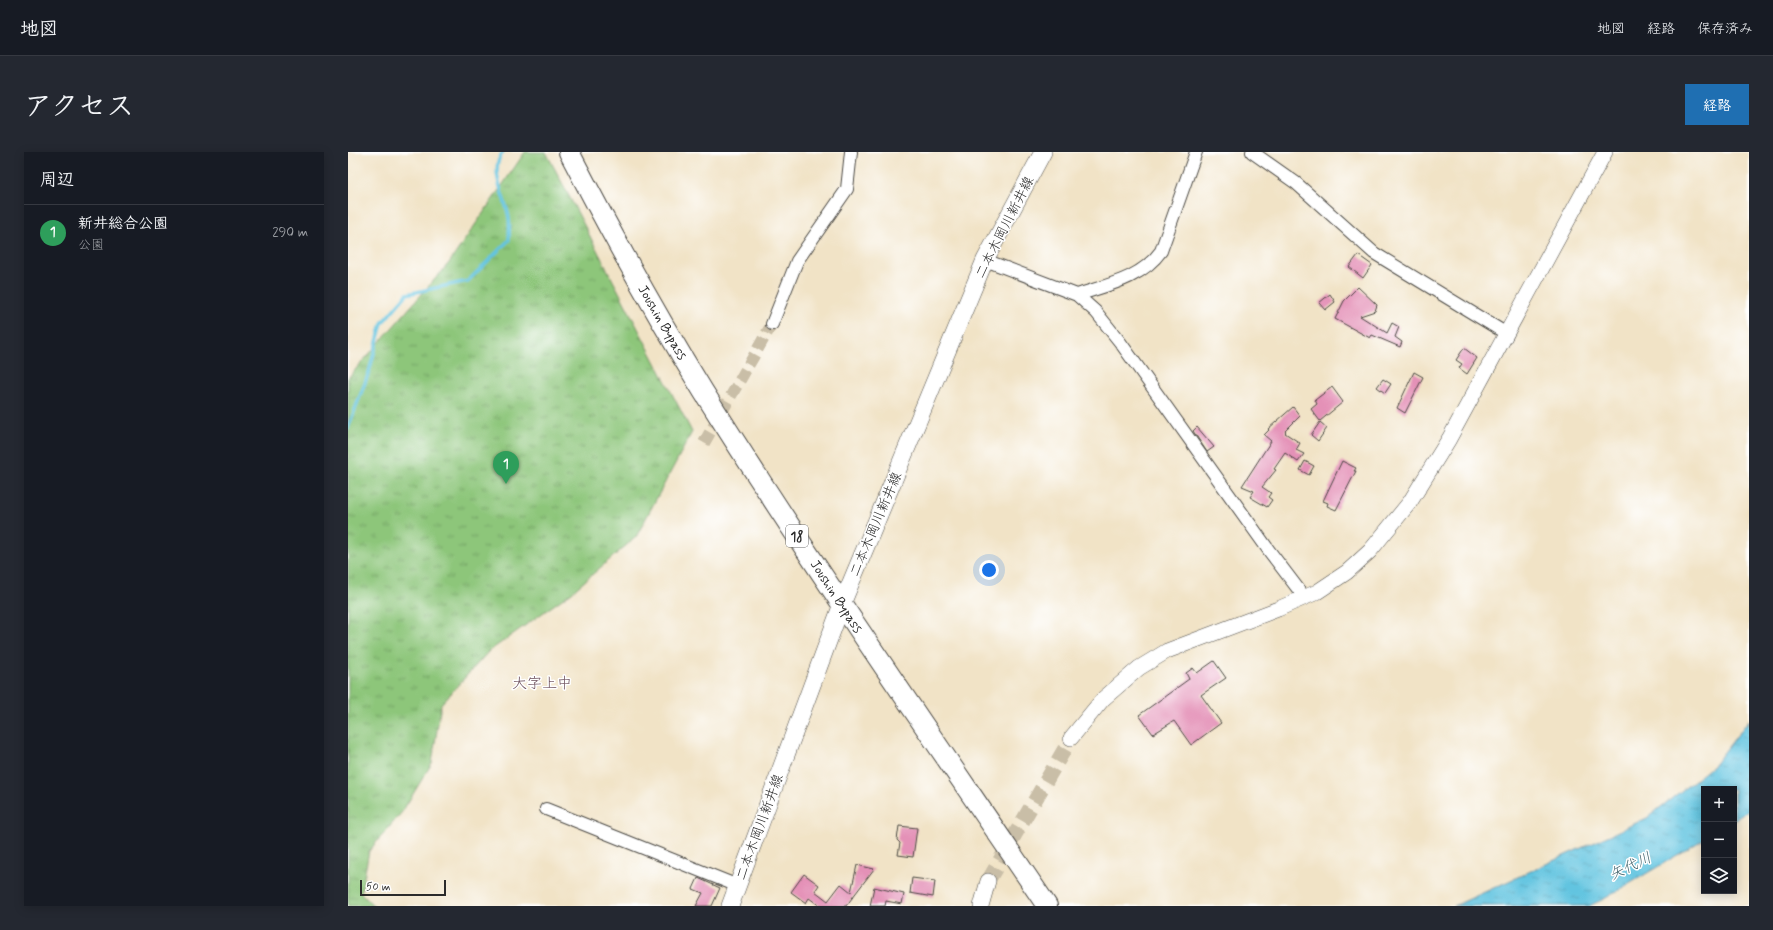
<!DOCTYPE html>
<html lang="ja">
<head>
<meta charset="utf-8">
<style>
	body { margin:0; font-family:Mynerve,"Klee One",sans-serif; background:#242831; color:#f1f3f6 }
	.controls { position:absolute; right:12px; bottom:12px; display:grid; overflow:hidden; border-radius:0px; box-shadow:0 2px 10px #0003 }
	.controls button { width:36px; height:36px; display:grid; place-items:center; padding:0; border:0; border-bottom:1px solid #363941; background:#171b24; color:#f1f3f6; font:20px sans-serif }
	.scale { position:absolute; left:12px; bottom:10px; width:86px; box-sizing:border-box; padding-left:4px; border:2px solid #2b2b2b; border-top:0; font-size:11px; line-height:14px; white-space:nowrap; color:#2b2b2b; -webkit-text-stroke:3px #fff; paint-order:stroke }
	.you { position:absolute; left:641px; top:418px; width:14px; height:14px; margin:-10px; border:3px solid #fff; border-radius:50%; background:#1a73e8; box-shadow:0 0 0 6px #1a73e833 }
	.badge { display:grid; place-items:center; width:26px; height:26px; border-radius:50%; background:#1f6fb2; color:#fff; font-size:13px; font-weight:700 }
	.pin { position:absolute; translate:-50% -33px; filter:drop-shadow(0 1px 2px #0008) }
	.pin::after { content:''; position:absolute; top:21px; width:14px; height:12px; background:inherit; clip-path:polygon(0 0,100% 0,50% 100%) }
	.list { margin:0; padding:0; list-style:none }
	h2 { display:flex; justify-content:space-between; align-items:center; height:52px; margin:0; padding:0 16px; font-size:17px }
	h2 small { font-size:13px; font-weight:400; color:#9ea1a6 }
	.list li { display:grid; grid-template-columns:26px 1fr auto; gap:12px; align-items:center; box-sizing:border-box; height:56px; padding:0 16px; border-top:1px solid #363941 }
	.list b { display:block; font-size:15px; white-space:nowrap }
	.list p { margin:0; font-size:13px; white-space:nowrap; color:#9ea1a6 }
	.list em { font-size:13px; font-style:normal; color:#9ea1a6 }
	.icon { flex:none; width:22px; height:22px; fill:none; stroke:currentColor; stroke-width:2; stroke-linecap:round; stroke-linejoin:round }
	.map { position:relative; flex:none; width:1401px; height:754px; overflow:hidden; border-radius:0px }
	header { display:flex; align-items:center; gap:24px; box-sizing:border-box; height:56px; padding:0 20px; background:#171b24; border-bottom:1px solid #363941 }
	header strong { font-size:19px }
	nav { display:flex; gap:22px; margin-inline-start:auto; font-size:14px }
	.intro { display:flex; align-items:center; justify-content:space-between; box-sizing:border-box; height:96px; padding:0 24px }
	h1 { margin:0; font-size:28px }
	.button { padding:10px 18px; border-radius:0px; background:#1f6fb2; color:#fff; font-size:14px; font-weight:700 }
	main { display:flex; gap:24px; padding:0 24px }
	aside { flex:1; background:#171b24; border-radius:0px; box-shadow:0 2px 10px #0003 }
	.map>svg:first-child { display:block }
	.grass { fill:url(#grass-tufts); stroke:#5c7852 }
	.water { fill:url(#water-ripples); stroke:#467886 }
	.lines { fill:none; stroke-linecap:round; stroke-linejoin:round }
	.stream { stroke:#62c4e0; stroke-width:3.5 }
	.building { fill:#e491b7 }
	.minor-tunnel { stroke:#c9bea7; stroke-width:12; stroke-dasharray:12 6; stroke-linecap:butt }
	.tertiary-tunnel { stroke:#c9bea7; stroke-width:15; stroke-dasharray:15 8; stroke-linecap:butt }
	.minor-casing { stroke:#494742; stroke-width:14 }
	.tertiary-casing { stroke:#494742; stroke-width:16 }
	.secondary-casing { stroke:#494742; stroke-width:18 }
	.trunk-casing { stroke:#494742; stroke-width:22 }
	.minor { stroke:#fff; stroke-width:12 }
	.tertiary { stroke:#fff; stroke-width:15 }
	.secondary { stroke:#fff; stroke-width:17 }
	.trunk { stroke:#fff; stroke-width:20 }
	.labels { text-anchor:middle; stroke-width:3; stroke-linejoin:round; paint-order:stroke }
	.shield { fill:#fff; stroke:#6b6b6b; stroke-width:1 }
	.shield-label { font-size:13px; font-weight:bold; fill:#2b2b2b }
	.street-label { font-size:14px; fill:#2b2b2b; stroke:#fff }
	.neighbourhood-label { font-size:15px; fill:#6c4f5c; stroke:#fff }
	.water-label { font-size:15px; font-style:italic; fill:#3e616a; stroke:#fff }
</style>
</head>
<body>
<header>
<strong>地図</strong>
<nav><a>地図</a><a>経路</a><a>保存済み</a></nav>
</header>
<div class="intro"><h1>アクセス</h1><a class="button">経路</a></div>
<main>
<aside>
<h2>周辺<small></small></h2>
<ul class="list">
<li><span class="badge" style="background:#2e9e5b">1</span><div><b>新井総合公園</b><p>公園</p></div><em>290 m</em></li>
</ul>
</aside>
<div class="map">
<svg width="1401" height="754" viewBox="0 0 1401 754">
	<defs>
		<pattern id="grass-tufts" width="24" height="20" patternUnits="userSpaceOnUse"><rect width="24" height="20" fill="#8dc67a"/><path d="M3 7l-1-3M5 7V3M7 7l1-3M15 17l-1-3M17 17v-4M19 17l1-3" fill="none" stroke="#73a164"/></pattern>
		<pattern id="water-ripples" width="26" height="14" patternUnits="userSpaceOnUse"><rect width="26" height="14" fill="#62c4e0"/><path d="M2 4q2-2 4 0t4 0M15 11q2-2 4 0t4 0" fill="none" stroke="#519fb6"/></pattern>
	</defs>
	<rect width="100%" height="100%" fill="#fff"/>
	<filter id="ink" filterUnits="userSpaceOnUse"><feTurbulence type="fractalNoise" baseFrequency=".025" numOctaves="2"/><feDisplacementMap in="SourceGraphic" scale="8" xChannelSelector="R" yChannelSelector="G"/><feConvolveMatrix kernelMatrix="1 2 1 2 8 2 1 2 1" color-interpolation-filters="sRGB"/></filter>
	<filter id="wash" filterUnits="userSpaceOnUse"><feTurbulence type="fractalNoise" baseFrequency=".012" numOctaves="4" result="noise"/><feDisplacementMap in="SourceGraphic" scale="16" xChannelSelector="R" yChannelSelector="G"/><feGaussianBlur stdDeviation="0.9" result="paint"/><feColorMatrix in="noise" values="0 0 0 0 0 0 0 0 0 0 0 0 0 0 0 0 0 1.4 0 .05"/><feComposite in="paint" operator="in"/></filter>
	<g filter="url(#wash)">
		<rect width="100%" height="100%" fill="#f1e3c6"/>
		<path class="grass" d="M177,0h21l146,280 -56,105 -64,55 -84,60 -47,52 -9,59 -30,49 -33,39 -8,42 13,13h-26v-528l101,-115z"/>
		<path class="water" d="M1401,568v90l-15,10v-31h-30v50l-100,60 -15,7h-135l193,-88 67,-53z"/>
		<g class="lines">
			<path class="stream" d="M0,276l21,-56 13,-49 25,-29 61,-13 41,-41c0,-8 1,-15 0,-22 -3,-20 -21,-47 -6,-66"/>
		</g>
		<g id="blocks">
			<path class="building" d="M1010,103l14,10 -9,13 -14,-11z
				M1010,135l19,18 -2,6 -15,5 27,17 5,-10 7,4 -4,10 7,5 -2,5 -28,-12 -2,3 -35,-19 9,-18z
				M982,142l5,8 -10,8 -6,-7z
				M1116,196l13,10 -10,16 -8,-6 3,-4 -6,-4z
				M1066,220l9,5 -18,36 -8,-5z
				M1035,227l8,5 -6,9 -8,-6z
				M984,235l11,15 -23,19 -9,-12 6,-5 -2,-4z
				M945,255l7,9 -15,15 1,1 -1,1 15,10 -4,7 8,4 -6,8 -13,-9 -11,16 2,1 -14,17 9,6 -3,4 4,3 -5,7 -17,-10 4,-6 -12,-5 29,-45 -7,-6 5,-5 -1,-1z
				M972,270l7,6 -9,13 -7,-6z
				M849,275l17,20 -7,5 -14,-21z
				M957,309l9,5 -5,9 -9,-5z
				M994,309l14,7 -2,3h2l-20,39 -9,-4 1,-3 -5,-2z
				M866,509l12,17 -25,17 20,28 -30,22 -17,-24 -21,13 -14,-19 50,-36 -3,-6 7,-5 4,5z
				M551,674l18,2 -4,29 -15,-2 2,-12 -3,-3z
				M509,713l17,4 -28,37h-26l-11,-8 -3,5 -15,-11 13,-18 15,11 -4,6 13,10 13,-17 10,8z
				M350,726l22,10 -8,18h-16l7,-13 -10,-4z
				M564,726l23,3 -2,16 -23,-4z
				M526,735l30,7 -2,10 -16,-3 -1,5h-15z"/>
		</g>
	</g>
	<g filter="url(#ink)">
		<use href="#blocks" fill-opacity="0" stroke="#494742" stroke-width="1"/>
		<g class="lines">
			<path class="minor-tunnel" d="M356,291l68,-119"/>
			<path class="tertiary-tunnel" d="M640,729l83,-143"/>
			<defs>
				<path id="minor" d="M904,0l44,31 78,70 133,81
					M637,108l92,35 19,17 24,30 150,210 35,46
					M729,143c30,-10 64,-16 84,-44l35,-99
					M424,172l25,-63 50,-72 4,-37
					M198,657l192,77"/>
				<path id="tertiary" d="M723,586l32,-39 36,-31 28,-17 111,-42 39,-17 30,-20 23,-21 40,-49 39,-63 156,-287
					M633,754l7,-25"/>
				<path id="secondary" d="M382,754l112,-302 143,-344 58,-108"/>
				<path id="trunk" d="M221,0c42,81 86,161 134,239 110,175 228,344 344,515"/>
			</defs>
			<use href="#minor" class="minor-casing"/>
			<use href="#tertiary" class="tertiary-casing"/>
			<use href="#secondary" class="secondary-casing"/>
			<use href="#trunk" class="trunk-casing"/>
			<use href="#minor" class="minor"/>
			<use href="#tertiary" class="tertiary"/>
			<use href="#secondary" class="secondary"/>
			<use href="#trunk" class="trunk"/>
		</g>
	</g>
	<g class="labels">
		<rect class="shield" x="438" y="373" width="22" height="22" rx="3"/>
		<g class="shield-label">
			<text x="449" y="389">18</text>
		</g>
		<g class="street-label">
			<text transform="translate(656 75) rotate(-63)" y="5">二本木岡川新井線</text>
			<text transform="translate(315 170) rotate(60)" y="5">Joushin Bypass</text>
			<text transform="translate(527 372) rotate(-67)" y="5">二本木岡川新井線</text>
			<text transform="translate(489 444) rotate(57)" y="5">Joushin Bypass</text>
			<text transform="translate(411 675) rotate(-70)" y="5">二本木岡川新井線</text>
		</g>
		<g class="neighbourhood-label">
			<text x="194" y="536">大字上中</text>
		</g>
		<g class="water-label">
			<text transform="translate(1282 714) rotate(-26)" y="5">矢代川</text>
		</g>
	</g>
</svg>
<div class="controls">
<button>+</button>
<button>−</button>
<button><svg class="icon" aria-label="layers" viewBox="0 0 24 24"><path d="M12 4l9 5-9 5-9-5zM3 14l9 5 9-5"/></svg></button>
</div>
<div class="scale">50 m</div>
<div class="you"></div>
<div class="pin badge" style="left:158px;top:332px;background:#2e9e5b">1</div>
</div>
</main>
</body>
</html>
